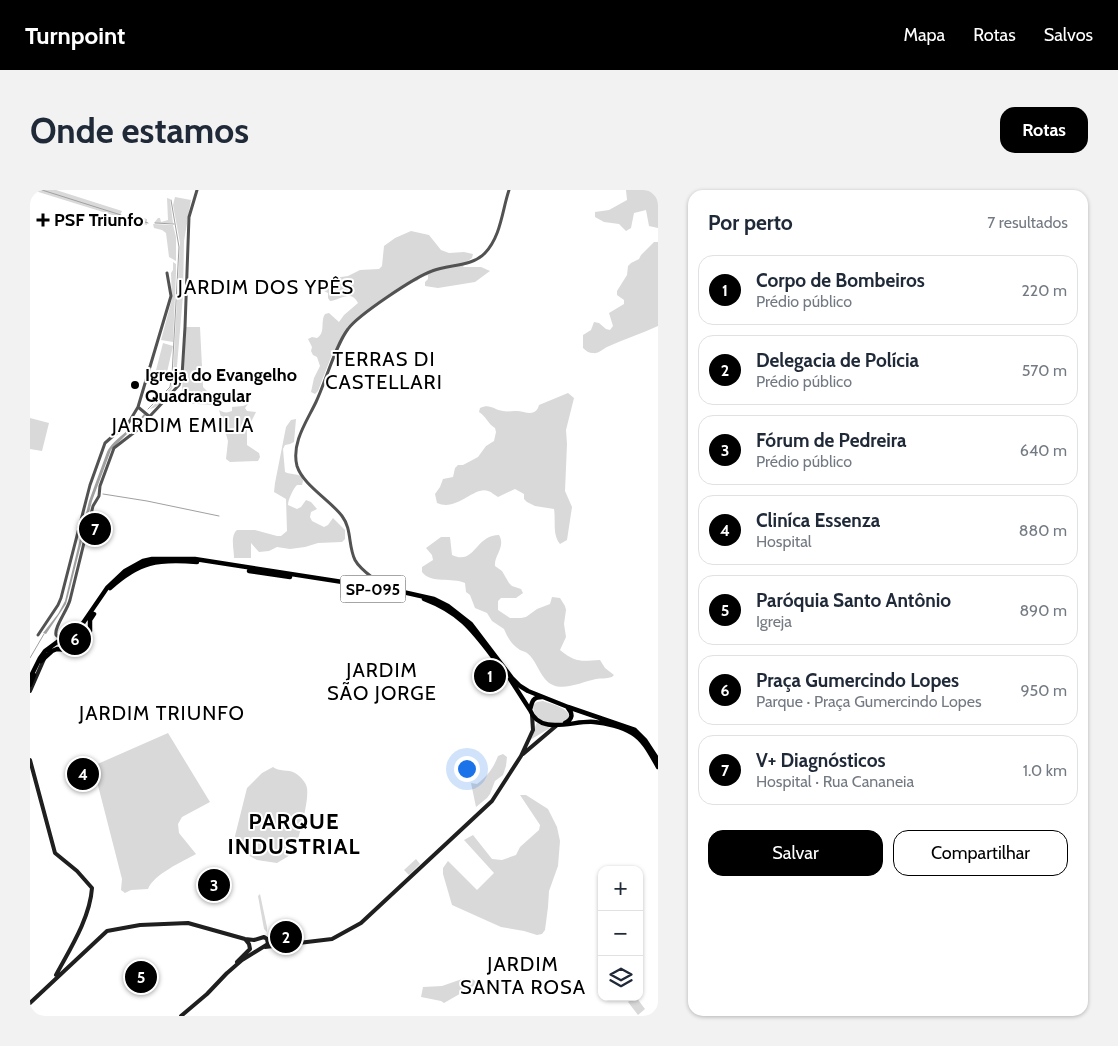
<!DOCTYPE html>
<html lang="pt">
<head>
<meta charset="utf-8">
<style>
	body { margin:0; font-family:Cabin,sans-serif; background:#f2f2f3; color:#1f2937 }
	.controls { position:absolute; right:15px; bottom:15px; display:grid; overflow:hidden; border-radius:10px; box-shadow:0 1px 4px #0004 }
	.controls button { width:45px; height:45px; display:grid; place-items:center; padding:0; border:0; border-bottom:1px solid #e0e1e3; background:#fff; color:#1f2937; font:25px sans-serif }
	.you { position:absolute; left:436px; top:578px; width:18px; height:18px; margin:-12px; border:4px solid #fff; border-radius:50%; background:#1a73e8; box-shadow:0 0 0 8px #1a73e833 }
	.badge { display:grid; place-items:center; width:32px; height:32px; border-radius:50%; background:#000; color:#fff; font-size:16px; font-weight:700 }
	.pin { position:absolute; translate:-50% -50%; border:2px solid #fff; box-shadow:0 1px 5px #0006 }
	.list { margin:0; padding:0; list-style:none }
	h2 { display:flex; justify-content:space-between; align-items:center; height:65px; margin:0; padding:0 20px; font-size:21px }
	h2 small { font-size:16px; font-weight:400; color:#747a83 }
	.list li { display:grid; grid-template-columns:32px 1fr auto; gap:15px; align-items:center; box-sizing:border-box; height:70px; margin:0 10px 10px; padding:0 10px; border:1px solid #e0e1e3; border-radius:15px }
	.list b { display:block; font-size:19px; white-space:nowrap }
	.list p { margin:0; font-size:16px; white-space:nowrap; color:#747a83 }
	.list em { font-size:16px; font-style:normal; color:#747a83 }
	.actions { display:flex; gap:10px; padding:15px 20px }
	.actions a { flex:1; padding:11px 0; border:1px solid #000; border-radius:15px; text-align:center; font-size:18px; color:#000 }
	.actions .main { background:#000; color:#fff }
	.icon { flex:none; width:28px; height:28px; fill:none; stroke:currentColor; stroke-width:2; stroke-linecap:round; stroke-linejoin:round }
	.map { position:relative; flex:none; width:628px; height:826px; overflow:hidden; border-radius:15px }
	header { display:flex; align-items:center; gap:30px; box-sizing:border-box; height:70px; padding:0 25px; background:#000; color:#fff }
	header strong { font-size:24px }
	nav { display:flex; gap:28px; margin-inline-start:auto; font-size:18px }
	.intro { display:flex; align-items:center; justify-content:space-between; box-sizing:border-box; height:120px; padding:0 30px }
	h1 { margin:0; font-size:35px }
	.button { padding:12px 22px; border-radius:15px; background:#000; color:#fff; font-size:18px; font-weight:700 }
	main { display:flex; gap:30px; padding:0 30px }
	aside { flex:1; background:#fff; border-radius:15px; box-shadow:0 1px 4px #0004 }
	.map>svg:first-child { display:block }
	.green { fill:#d9d9d9 }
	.water { fill:#a0a0a0 }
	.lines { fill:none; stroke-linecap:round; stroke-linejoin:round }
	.stream { stroke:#a0a0a0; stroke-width:1 }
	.tertiary { stroke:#525252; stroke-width:3 }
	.secondary { stroke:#1f1f1f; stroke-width:4 }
	.primary { stroke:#000; stroke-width:4.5 }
	.poi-dot { fill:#000; stroke:#fff; stroke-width:2 }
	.labels { text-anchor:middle; stroke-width:4; stroke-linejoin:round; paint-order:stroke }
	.shield { fill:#fff; stroke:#4c4c4c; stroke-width:1 }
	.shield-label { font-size:16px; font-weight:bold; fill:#000 }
	.poi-label { font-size:18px; font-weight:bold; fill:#000; stroke:#fff; text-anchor:start }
	.quarter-label { font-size:20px; letter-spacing:1px; fill:#000; stroke:#fff }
	.district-label { font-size:22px; font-weight:bold; letter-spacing:1px; fill:#000; stroke:#fff }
</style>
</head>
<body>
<header>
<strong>Turnpoint</strong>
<nav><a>Mapa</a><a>Rotas</a><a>Salvos</a></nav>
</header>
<div class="intro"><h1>Onde estamos</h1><a class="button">Rotas</a></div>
<main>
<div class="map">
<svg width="628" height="826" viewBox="0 0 628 826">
	<rect width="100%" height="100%" fill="#fff"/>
	<path class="green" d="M2,0h24l66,21 -3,6z
		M596,0h32v38l-9,-2 -3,-16 -12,3 -3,15 -5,3 -7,-7 -15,-2 -9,-5v-5l14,-2 18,-10z
		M145,7l16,3 -7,41 -1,54 -7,83c-2,10 -15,30 -26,31l21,-22 2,-12 7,-132 -7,-38z
		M137,8l3,1 3,24h-19l4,-5h2l1,4 7,-2z
		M97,24l20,5v6l-20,-5z
		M123,34l20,1 3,12v24l-7,-4 -3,-24 -4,-3 -8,-2z
		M381,41l18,4 12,15 8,3 15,-1 9,2 -1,4 -7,5 -2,4h18l9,4 -15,11 -37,6 -13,-2v-4l3,-3v-4l-8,3 -3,3 -10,2 -55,42 -21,32 -13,34 -3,3 -4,-2 3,-14 6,-12 -3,-9 -4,-2 -2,-4 1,-4 -4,-8 4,-2 5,1c9,-5 3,-16 8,-24l4,-1 10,9 5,-7 14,-12c-7,-14 -18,-3 -28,-2l-2,-3v-5l-4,-2 -1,-5 11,-8 14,-2 12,-6 19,-1 3,-3 2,-20 11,-8z
		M624,52h4v84c-17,8 -34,13 -51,21 -4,2 -9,7 -14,6 -4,0 -7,-2 -10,-5v-13l8,-5 3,-8 5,1 7,6 4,1 3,-4 -4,-13 15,-9v-4l-7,-5v-4l10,-16 1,-9 3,-3 8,-4 2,-4z
		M143,72l3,2v9l-3,69 -12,-2 11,-41 -1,-26 2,-3z
		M156,137h14l3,60 6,6 7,-1 1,13 -41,-2 6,-13z
		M133,153l10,3 -8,35 -11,-3z
		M538,203l6,5 -8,32 1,14 -2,47 7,16 -5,33 -7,4c-8,-10 -4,-23 -6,-35l-19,-3 -8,-4 -3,-3v-5l-9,-5 -17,8c-4,-2 -6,-5 -10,-6 -14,-5 -31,21 -51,12l-2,-9 5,-7 3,-8 10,-2 2,-9 3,-3h5l15,-8 8,-11 8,-5 2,-9 -1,-4c-7,-4 -9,-12 -16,-16l1,-4c10,-5 14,2 23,3 4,1 8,0 12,0 9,-1 20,8 24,-6z
		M218,214l-3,4 2,3 9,1 -9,18v15l12,8 1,4 -2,4 -28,1 -4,-3 2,-18 -9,-31c5,3 8,3 13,1v-4l11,-1z
		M0,228l19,5 -7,28 -12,-2z
		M266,229l-2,23 -4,2 -5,1 -2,4 2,23c6,3 12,1 17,5l1,4 -1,4h-5c-4,4 -9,15 -9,20l9,4 4,-2 5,-7 5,2 6,7 -6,3 -1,5 2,4 12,6 4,-2 5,-7 12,12v9l-3,3 -24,1 -13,4 -15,2 -13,-2 -8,4 -10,1 -8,-9v15h-17c0,-9 -4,-22 3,-28h18l22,6h4l6,-5 -1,-32 -12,-7 1,-9 11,-56 5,-7z
		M469,345c7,12 -5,20 -4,31l7,5 7,12 3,3 9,3 2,4 -7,5h-15l-3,3v9l12,8h11l5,-1 11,-8 13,-5 2,-7 8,1 5,8 1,4 -2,14 2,13 -6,13c16,13 21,11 40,10l5,8 9,7 -2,2c-6,2 -11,1 -16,2 -16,3 -38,16 -51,0 -7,-8 -9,-19 -18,-26 -1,-1 -5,-2 -7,-3 -9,-6 -12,-12 -16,-21l-12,-8 -5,-8 -12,-5 -5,-13 -4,-3 -1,-9c-13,-6 -34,1 -43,-11v-5l11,-7 -1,-5 -6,-7 15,-11h9l2,18c23,11 23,-20 47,-20z
		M55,440l2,3 -3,5 -16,9h-3l-1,-6 14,-10z
		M62,444l1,5h-4l1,5 -2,6 -16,-1z
		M513,511c10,4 27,6 27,19l-8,5c-13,-2 -29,-3 -29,-20l4,-3z
		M507,532l13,6 -20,12z
		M138,543l42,69 -28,15 -4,7 1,9 17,21c-13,7 -43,21 -48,35l-17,1 -6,3 -4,-3 1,-11 -29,-113z
		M473,564l4,3 -1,9 -3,9 -8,6 -5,13 -3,4 -11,9 -5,-24 6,1c10,-7 17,-17 21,-28z
		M243,577c6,5 15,2 22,6 5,3 11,9 12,15 2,15 -8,45 -11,61l-4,5 -15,9 -20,-3 -11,-6 -8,-9 -3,-9 12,-48 15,-15z
		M490,605h6l22,14 9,18 3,14 -2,25 -9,25 -1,16 -3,23 -3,4 -5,1 -13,-4 -23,-4 -49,-22 -9,-31v-6l5,-7 29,29 17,-17 -30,-33 9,-5 19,24 10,1 14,-5 4,-8 19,-17 1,-5z
		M386,669l4,5 -11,11 -5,-5z
		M230,704l7,33v5l-3,-3 -6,-33z
		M435,788l9,2 3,4 -33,19 -3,-2 -20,-4 2,-10 19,-1z
		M604,807h2l9,12 -7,6 -10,-13z"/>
	<path class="water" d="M114,224l2,1 -35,35 -19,51 -26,103 -20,30 -3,-1 15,-19 7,-13 24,-100 18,-49c6,-13 27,-24 37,-38z"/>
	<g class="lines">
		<path class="stream" d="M12,0l79,25
			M97,26l21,7
			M125,33l19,1
			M118,219l22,-22 2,-12 7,-128 -8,-47
			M73,304l44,7 72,15
			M0,468l14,-24"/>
		<path class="tertiary" d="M108,217l12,10
			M357,401c-9,-12 -25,-18 -32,-31 -7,-14 -3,-31 -13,-44 -12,-16 -39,-31 -45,-50 -6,-23 10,-45 19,-64 10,-21 19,-56 32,-73 10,-14 67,-52 84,-58 17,-7 40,-4 53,-18 16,-17 17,-42 24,-63
			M8,445l20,-30 3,-7 29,-113 15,-42 24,-21 9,-15 33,-111 -4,-23
			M31,449l-5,-4c-2,-8 11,-24 14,-35l23,-94 6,-10 1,-10 14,-38 22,-17 43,-46 3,-9 3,-49 4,-110 8,-27"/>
		<path class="secondary" d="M0,501l14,-32
			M493,564l33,-28
			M0,570l25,93 22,18 15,17c-2,30 -22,61 -36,87
			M235,757l67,-8 29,-16 131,-122 29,-45 12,-26 -1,-15
			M207,772l13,-13 -1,-5 -4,-5
			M0,813l77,-72 33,-6 48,-2 57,16 9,1 10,-3 3,2 1,5 -26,16 -16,14
			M151,826l26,-22 20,-21"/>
		<path class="primary" d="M219,381l41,6
			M80,398c30,-27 47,-29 87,-26
			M394,409c37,14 49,32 72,62
			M11,471l11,-10 5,-2 10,1 18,-11 5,-8v-11l4,-6
			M0,488l10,-20 5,-7 38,-28 24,-35 18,-17 18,-10 9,-2h43l199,31 40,9 14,7 23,18 41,54 8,8 8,5 40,16 67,23 10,10 13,20
			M480,489l20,31
			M0,495l4,-10
			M512,507c-9,0 -10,4 -12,13 10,26 44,10 64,12 12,1 28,5 38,11 12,7 19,22 26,34
			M535,533c8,-4 8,-9 3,-15"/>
	</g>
	<g class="poi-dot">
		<path d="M10.5 22.5h5v5h5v5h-5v5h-5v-5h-5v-5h5z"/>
		<circle cx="105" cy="195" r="5"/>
	</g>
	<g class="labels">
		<rect class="shield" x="310.5" y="385.5" width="65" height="27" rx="4"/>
		<g class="shield-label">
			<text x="343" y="405">SP-095</text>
		</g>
		<g class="poi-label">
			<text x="24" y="36">PSF Triunfo</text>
			<text x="115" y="191">Igreja do Evangelho<tspan x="115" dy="21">Quadrangular</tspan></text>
		</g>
		<g class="quarter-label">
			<text x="236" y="104">JARDIM DOS YPÊS</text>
			<text x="354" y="176">TERRAS DI<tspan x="354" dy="23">CASTELLARI</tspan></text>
			<text x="153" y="242">JARDIM EMILIA</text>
			<text x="352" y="487">JARDIM<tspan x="352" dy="23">SÃO JORGE</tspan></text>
			<text x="132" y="530">JARDIM TRIUNFO</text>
			<text x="493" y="781">JARDIM<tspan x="493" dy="23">SANTA ROSA</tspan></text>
		</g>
		<g class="district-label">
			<text x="264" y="639">PARQUE<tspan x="264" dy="25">INDUSTRIAL</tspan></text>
		</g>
	</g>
</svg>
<div class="controls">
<button>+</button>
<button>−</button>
<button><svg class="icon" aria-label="layers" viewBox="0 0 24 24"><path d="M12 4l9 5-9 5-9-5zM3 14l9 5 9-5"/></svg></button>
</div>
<div class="you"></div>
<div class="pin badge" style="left:460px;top:486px">1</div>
<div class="pin badge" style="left:256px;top:747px">2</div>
<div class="pin badge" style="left:184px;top:695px">3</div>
<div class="pin badge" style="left:53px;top:584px">4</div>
<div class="pin badge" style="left:111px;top:787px">5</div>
<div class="pin badge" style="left:45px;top:449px">6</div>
<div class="pin badge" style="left:65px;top:339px">7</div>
</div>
<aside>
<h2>Por perto<small>7 resultados</small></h2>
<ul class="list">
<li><span class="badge">1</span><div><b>Corpo de Bombeiros</b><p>Prédio público</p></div><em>220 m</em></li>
<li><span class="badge">2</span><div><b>Delegacia de Polícia</b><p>Prédio público</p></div><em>570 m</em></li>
<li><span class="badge">3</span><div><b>Fórum de Pedreira</b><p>Prédio público</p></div><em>640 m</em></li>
<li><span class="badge">4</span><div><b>Cliníca Essenza</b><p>Hospital</p></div><em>880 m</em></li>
<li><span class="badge">5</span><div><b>Paróquia Santo Antônio</b><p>Igreja</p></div><em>890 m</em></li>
<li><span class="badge">6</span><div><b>Praça Gumercindo Lopes</b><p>Parque · Praça Gumercindo Lopes</p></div><em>950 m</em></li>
<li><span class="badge">7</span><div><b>V+ Diagnósticos</b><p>Hospital · Rua Cananeia</p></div><em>1.0 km</em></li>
</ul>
<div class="actions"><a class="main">Salvar</a><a>Compartilhar</a></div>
</aside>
</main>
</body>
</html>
